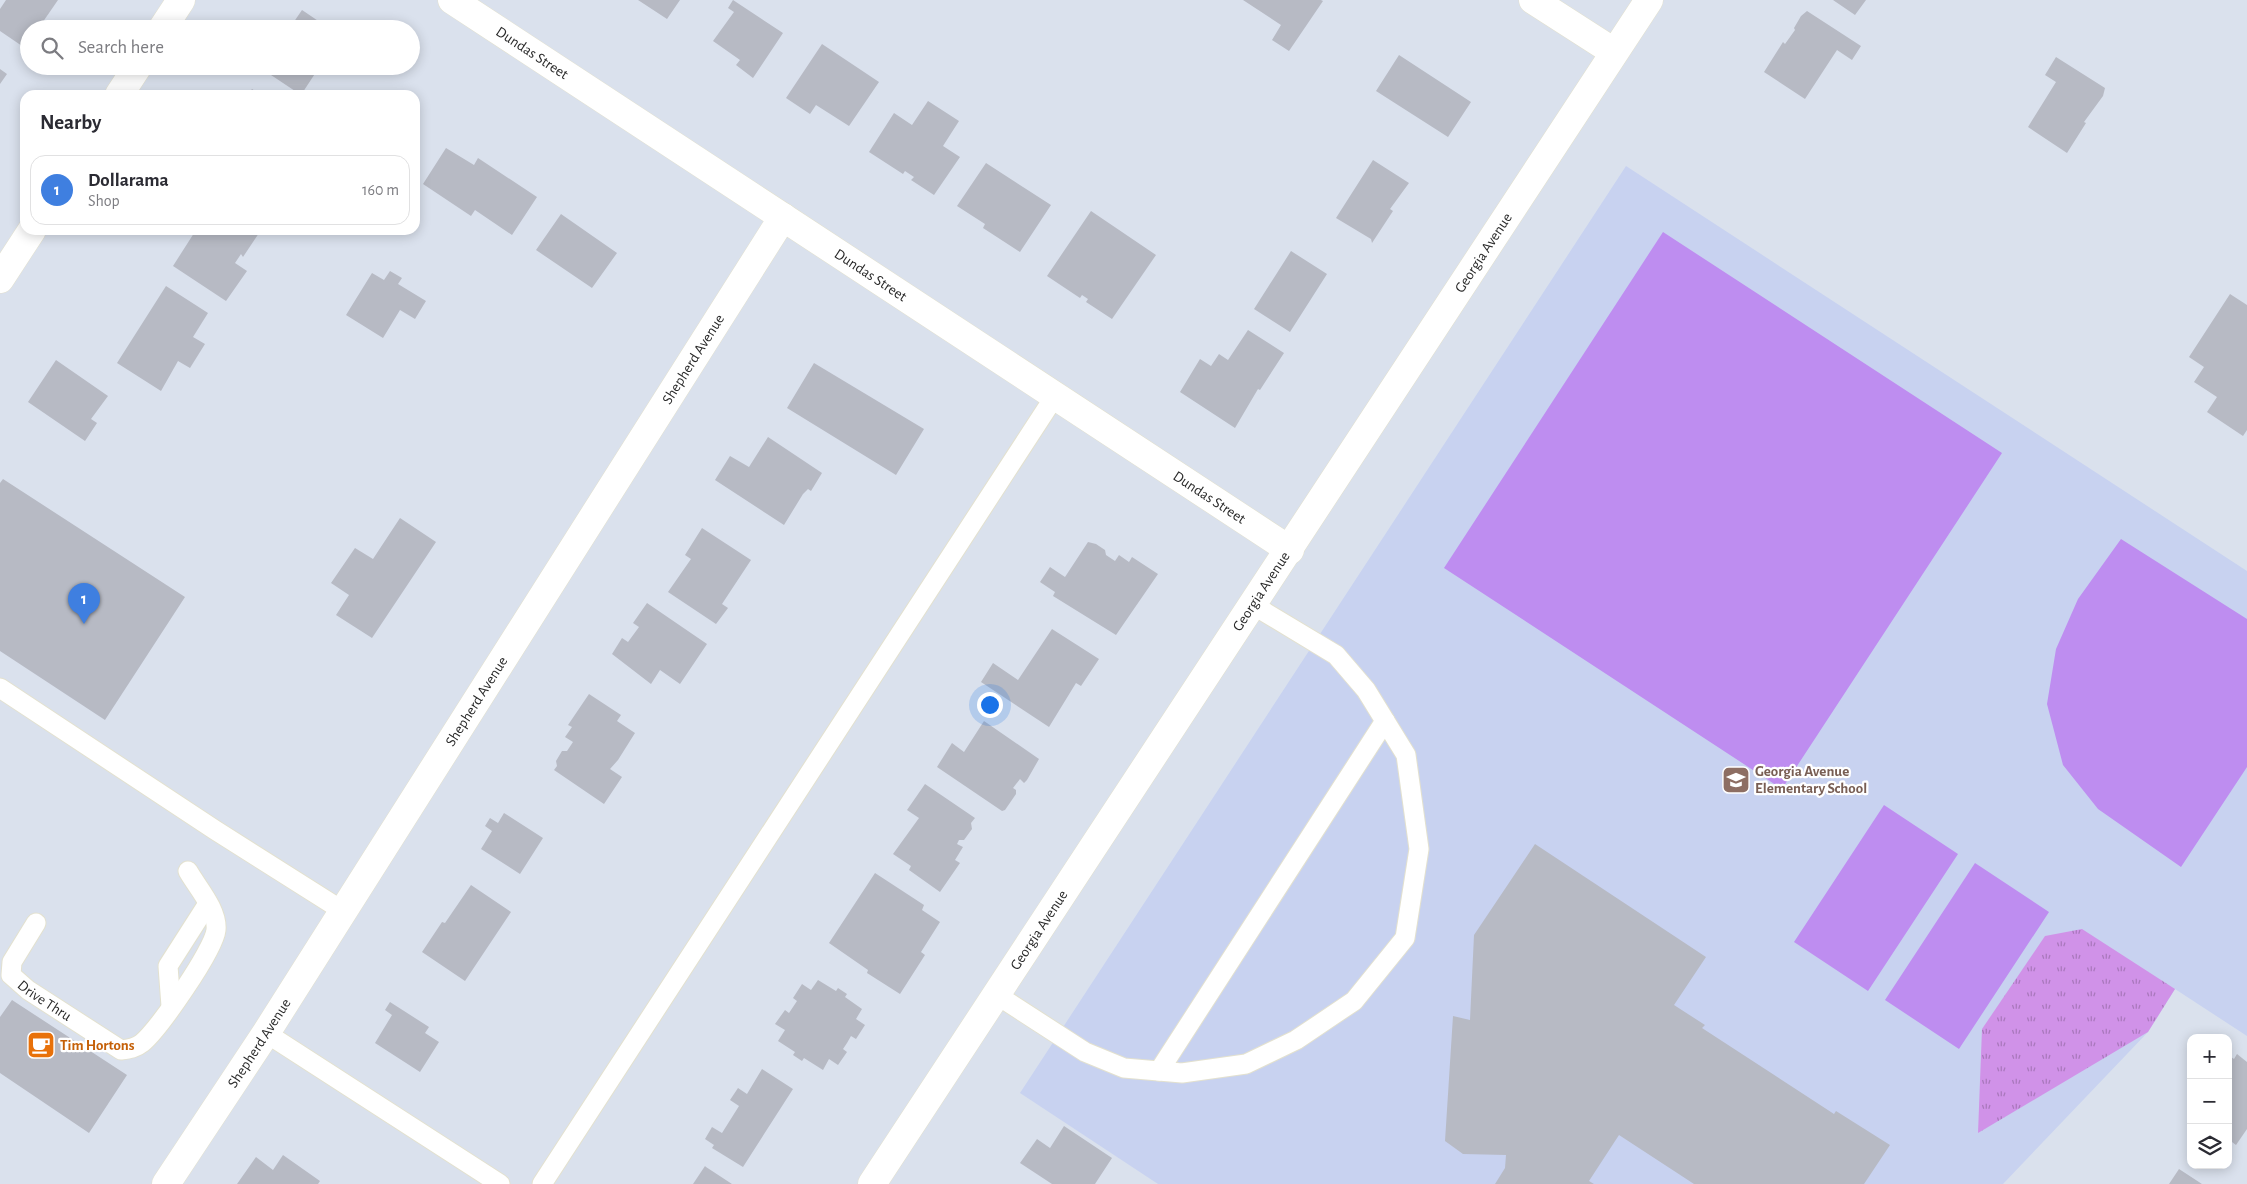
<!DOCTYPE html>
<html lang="en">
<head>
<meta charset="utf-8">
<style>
	body { margin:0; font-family:"Alegreya Sans",sans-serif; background:#f7f7f7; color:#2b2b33 }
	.controls { position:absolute; right:15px; bottom:15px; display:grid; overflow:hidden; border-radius:10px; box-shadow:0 2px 12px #0003 }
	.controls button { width:45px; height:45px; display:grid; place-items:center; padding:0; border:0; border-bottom:1px solid #e1e1e2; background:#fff; color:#2b2b33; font:25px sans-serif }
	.you { position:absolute; left:989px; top:704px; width:18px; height:18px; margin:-12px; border:4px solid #fff; border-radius:50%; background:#1a73e8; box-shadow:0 0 0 8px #1a73e833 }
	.badge { display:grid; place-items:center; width:32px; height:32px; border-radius:50%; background:#8a8034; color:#fff; font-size:16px; font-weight:700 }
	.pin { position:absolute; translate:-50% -41px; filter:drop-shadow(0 1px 2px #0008) }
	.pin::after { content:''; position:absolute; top:26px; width:18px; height:15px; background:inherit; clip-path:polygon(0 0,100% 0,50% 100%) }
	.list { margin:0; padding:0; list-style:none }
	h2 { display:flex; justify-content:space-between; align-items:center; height:65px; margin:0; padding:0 20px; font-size:21px }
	h2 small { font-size:16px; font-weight:400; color:#7c7c81 }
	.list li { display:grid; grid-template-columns:32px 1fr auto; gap:15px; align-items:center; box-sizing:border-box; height:70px; margin:0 10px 10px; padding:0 10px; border:1px solid #e1e1e2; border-radius:15px }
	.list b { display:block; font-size:19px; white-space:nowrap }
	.list p { margin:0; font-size:16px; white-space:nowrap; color:#7c7c81 }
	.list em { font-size:16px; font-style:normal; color:#7c7c81 }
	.icon { flex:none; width:28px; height:28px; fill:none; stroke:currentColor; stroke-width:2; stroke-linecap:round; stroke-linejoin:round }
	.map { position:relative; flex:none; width:2247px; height:1184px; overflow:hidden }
	.search { position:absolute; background:#fff; box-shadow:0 2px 12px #0003; left:20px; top:20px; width:400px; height:55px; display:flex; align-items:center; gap:12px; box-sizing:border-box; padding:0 18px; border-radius:28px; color:#7c7c81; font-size:19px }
	.panel { position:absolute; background:#fff; box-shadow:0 2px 12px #0003; left:20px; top:90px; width:400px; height:145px; border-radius:15px }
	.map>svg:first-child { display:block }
	.education { fill:#c8d2f0 }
	.park { fill:url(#park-tufts) }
	.pitch { fill:#be8df0 }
	.building { fill:#b7bac4 }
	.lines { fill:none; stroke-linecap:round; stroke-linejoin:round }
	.service-casing { stroke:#e3e1cf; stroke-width:21 }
	.minor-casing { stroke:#e3e1cf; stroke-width:29 }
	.tertiary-casing { stroke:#e3e1cf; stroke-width:29 }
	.service { stroke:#fff; stroke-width:19 }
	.minor { stroke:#fff; stroke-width:28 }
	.tertiary { stroke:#fff; stroke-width:28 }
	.labels { text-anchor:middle; stroke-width:4.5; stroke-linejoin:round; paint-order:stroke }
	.street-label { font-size:15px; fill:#292929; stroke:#fff }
	.education-label { font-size:15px; font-weight:bold; fill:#785e54; stroke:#fff; text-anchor:start }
	.food-label { font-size:15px; font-weight:bold; fill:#c56008; stroke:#fff; text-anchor:start }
</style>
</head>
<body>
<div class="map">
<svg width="2247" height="1184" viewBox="0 0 2247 1184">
	<defs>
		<pattern id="park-tufts" width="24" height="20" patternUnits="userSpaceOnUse" patternTransform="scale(1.25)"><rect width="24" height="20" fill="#d092e8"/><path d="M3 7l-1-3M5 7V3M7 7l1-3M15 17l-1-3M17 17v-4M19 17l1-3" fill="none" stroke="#a977bc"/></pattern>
	</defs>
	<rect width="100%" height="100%" fill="#dae1ed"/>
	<path class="education" d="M1626,166l621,405v465l-72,-47 -27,43 -145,152h-845l-138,-91z"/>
	<path class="park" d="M2082,929l93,60 -27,43 -170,101 4,-104 63,-93z"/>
	<path class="pitch" d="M1663,232l339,221 -220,336 -338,-221z
		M2121,539l126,80v148l-66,100 -83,-58 -35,-44 -16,-61 9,-55 22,-50z
		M1884,805l74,49 -90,137 -74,-49z
		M1975,863l74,49 -90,137 -74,-49z"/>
	<path class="building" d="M6,0h52l-20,29h-9v13l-4,6 -25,-17v-22z
		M638,0h42l-13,19z
		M733,0l50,33 -30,45 -17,-13 4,-5 -27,-19 21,-29 -6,-4z
		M1243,0h78l2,1 -34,50 -17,-11 9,-15z
		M1833,0h33l-11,15z
		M302,10l3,2 25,17h-41z
		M1807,11l54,35 -9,14 -15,-10 -32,49 -41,-27 19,-30 2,2 10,-14 -1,-2 7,-12z
		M822,44l57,38 -30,44 -33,-21 -6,9 -24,-16z
		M1399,55l72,47 -23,35 -72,-46z
		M2056,57l49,31 -2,8 -19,26 2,1 -19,30 -39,-26 28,-45 -11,-7z
		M265,66h55l-19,29 -39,-26z
		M0,69l7,5 -7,10z
		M252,89l9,6h-13z
		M928,101l31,20 -16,25 17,11 -26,38 -23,-15 3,-3 -9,-6 -2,3 -34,-22 25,-39 18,12z
		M446,148l28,17 4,-7 59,39 -25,38 -37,-25 -4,6 -48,-32z
		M1373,160l36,23 -19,26 3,2 -21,32 -1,-4 -35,-21z
		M986,163l65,42 -31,47 -37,-24 2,-4 -28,-18z
		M1091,211l65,44 -44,64 -26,-17 2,-3 -6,-4 -2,3 -33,-22z
		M561,214l56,39 -25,35 -56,-38z
		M196,230h65l-18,27 -2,-3 -6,9 12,8 -21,30 -53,-35z
		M1291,251l36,23 -37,58 -36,-23z
		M390,271l12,7 -4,6 28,17 -11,18 -15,-9 -17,28 -37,-23 26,-42 12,7z
		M166,286l42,27 -15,24 12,7 -15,24 -12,-7 -17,30 -44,-28z
		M2230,294l17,11v125l-4,6 -36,-24 10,-15 -23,-15 10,-15 -15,-10z
		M1248,330l36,23 -24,37 -2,-1 -23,39 -55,-36 20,-33 11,7 8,-12 9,6z
		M56,360l52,36 -17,23 6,4 -12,18 -57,-39z
		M814,363l110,66 -28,46 -109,-67z
		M768,437l54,36 -11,18 -3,-2 -5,5 -19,31 -69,-45 15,-24 19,11z
		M3,479l182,118 -80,123 -105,-69v-168z
		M400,518l36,24 -64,96 -36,-23 13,-20 -18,-12 24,-35 18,11z
		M702,528l49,32 -29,44 6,4 -12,16 -48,-32 23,-33 -6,-4z
		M1088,542l8,2 9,6 1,5 9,6 4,-6 10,7 3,-5 26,17 -42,61 -63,-39 2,-4 -15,-10 10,-15 15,10z
		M647,603l60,41 -27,40 -20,-14 -9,14 -39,-30 10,-16 6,4 11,-15 -6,-4z
		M1052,629l47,30 -18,27 -5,-3 -27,44 -68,-45 12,-19 25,17z
		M589,694l32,21 -4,6 18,12 -17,27 -8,9 12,8 -18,27 -50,-34 3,-4 -1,-5 6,-10h5l6,-9 -8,-5 7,-10 -4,-2z
		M984,721l55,38 -12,21 -3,3 -4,-4 -7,9 3,2v4l-11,16 -3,1 -65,-44 15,-24 12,9z
		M925,784l50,34 -4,5 1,6 -8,11h-5l-2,4 6,3 -8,13 5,3 -20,29 -31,-22 2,-4 -18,-12 26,-36 -12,-8z
		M504,813l39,25 -23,36 -39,-25 11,-18 -7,-5 5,-8 8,5z
		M1535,844l171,113 -32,48 31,20 -3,3 132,86 2,-3 54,34 -26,39h-170l-75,-49 -30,46 5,3h-99l10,-16 1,-13 -43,-1 -18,-13 8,-125 17,4 4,-85z
		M875,873l49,32 -2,5 18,12 -19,30 4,3 -25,39 -33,-21 1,-3 -39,-27z
		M471,885l40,27 -46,69 -43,-29 20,-30 3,1z
		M818,980l18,11 2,-3 9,6 -2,3 17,12 -6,10 9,6 -9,14 -5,-3 -4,7 -4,6 4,3 -9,13 -9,-6 -6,11 -19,-12 -2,3 -9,-6 2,-3 -17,-11 7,-11 -10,-6 10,-14 4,3 8,-12 -4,-3 9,-14 9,6z
		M12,1000l115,75 -38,58 -89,-60v-56z
		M390,1002l39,25 -4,6 14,9 -19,30 -45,-29 17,-28 -7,-5z
		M2237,1054l10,8v67l-11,16 -8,-6v-84l6,4z
		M762,1069l31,20 -50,78 -31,-19 2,-3 -9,-6 7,-12 10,6 17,-27 -9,-6 8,-12 9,6z
		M1064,1126l48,32 -17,26h-43l-32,-21 17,-24 13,9z
		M283,1155l37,26 -2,3h-81l19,-27 17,13z
		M705,1166l1,1 26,17h-39z
		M2179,1169l23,15h-33z"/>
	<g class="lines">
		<defs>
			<g id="service">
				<path d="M0,688l215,142 128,81"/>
				<path id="s1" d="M36,923l-24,39 -1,13 17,15 93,60c8,-1 15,-2 21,-7 17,-14 72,-93 74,-113 2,-20 -19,-43 -28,-59"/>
				<path d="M997,995l88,57 39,16 58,5 64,-9 50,-24 58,-39 51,-63 14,-89 -13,-94 -40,-65 -30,-35 -83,-50"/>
				<path d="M171,1006l-3,-40 39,-61"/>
				<path d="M266,1033l234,151"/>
				<path d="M1159,1071l226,-350"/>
				<path d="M542,1184l513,-788"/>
			</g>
			<g id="minor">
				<path id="s2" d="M452,0l838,550"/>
				<path d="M1533,0l81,52"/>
				<path id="s3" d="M166,1184l100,-151 517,-816"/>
				<path id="s4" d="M872,1184l777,-1184"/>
			</g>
			<path id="tertiary" d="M162,29l19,-29
				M119,95l19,-29
				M0,279l32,-49"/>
		</defs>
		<use href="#service" class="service-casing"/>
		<use href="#minor" class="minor-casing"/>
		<use href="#tertiary" class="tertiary-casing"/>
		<use href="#service" class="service"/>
		<use href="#minor" class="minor"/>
		<use href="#tertiary" class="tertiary"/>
	</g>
	<defs>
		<symbol id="school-square" viewBox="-11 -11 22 22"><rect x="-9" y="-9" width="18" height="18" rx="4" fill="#8d6e63" stroke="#fff"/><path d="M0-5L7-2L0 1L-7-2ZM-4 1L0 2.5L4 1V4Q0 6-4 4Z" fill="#fff"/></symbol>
		<symbol id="cafe-square" viewBox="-11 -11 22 22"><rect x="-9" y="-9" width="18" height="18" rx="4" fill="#e8710a" stroke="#fff"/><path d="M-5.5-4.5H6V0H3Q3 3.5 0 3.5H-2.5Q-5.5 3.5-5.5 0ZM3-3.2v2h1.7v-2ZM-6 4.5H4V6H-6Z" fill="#fff"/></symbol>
	</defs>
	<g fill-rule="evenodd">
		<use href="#school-square" x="1720" y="764" width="32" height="32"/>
		<use href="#cafe-square" x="25" y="1029" width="32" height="32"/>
	</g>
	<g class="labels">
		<g class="street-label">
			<text dy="5" stroke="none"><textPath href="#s2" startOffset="96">Dundas Street</textPath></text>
			<text dy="5" stroke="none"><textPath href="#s4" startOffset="1114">Georgia Avenue</textPath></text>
			<text dy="5" stroke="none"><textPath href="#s2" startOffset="501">Dundas Street</textPath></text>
			<text dy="5" stroke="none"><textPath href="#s3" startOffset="979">Shepherd Avenue</textPath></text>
			<text dy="5" stroke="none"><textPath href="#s2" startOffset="906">Dundas Street</textPath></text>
			<text dy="5" stroke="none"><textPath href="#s4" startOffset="709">Georgia Avenue</textPath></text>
			<text dy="5" stroke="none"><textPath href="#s3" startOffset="574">Shepherd Avenue</textPath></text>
			<text dy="5" stroke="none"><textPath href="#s4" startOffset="304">Georgia Avenue</textPath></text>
			<text dy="5" stroke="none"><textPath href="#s1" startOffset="101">Drive Thru</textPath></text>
			<text dy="5" stroke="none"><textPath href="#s3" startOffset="169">Shepherd Avenue</textPath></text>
		</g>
		<g class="education-label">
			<text x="1755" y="776">Georgia Avenue<tspan x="1755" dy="17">Elementary School</tspan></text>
		</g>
		<g class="food-label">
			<text x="60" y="1050">Tim Hortons</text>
		</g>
	</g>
</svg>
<div class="controls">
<button>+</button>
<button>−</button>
<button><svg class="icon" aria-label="layers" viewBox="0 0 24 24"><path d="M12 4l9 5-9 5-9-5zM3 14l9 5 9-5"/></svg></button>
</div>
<div class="you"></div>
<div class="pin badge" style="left:84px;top:624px;background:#3f7fe0">1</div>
<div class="search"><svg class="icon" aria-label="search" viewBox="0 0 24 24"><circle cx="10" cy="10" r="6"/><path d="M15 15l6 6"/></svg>Search here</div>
<section class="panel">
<h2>Nearby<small></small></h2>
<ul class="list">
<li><span class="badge" style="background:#3f7fe0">1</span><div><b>Dollarama</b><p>Shop</p></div><em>160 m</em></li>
</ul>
</section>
</div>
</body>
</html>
